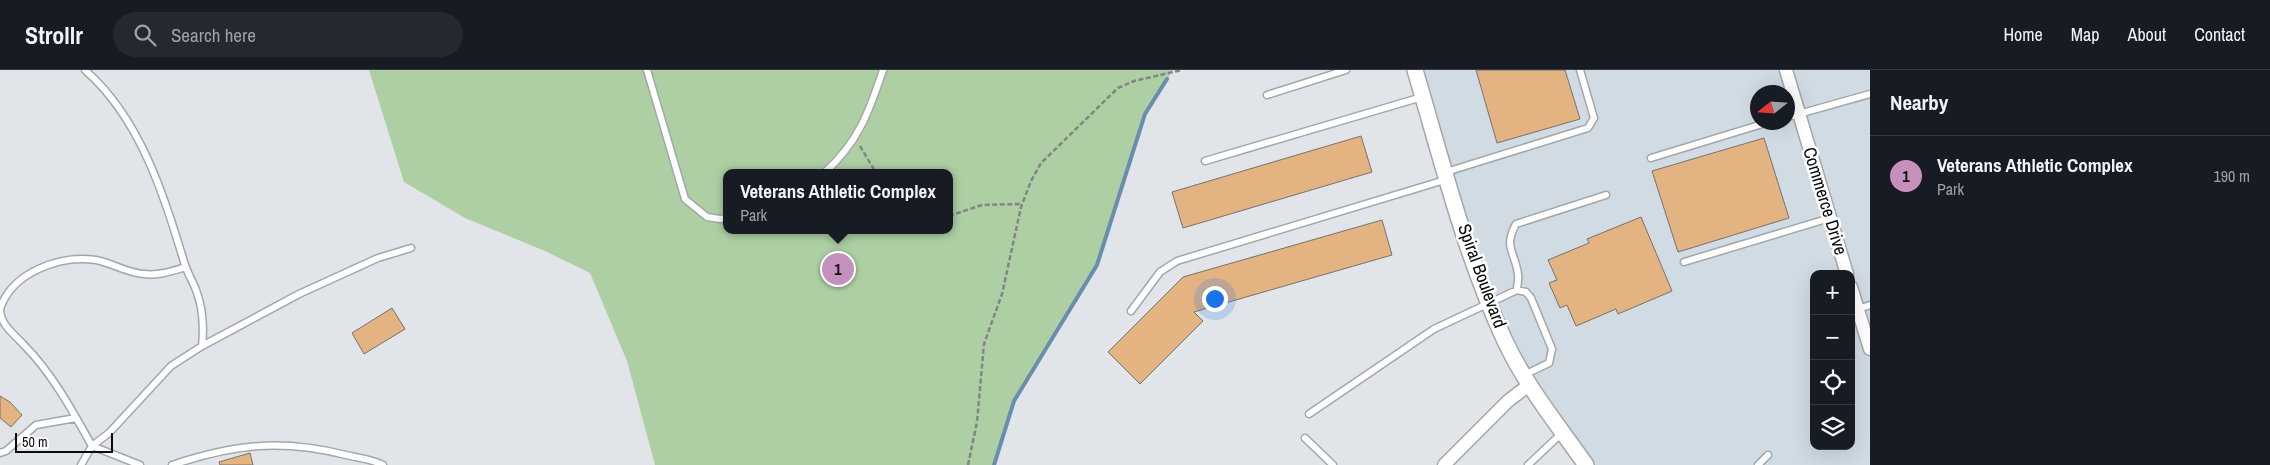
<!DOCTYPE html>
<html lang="en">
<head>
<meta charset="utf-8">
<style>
	:root { --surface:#171b24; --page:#242831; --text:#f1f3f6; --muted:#9ea1a6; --line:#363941; --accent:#c590bc }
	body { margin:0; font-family:"Archivo Narrow",sans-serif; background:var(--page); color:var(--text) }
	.controls { position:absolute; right:15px; bottom:15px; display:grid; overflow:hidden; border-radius:10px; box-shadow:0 5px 20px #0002 }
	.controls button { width:45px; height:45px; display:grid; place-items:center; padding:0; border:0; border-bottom:1px solid var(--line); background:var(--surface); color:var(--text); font:25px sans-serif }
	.compass { position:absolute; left:1750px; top:15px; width:45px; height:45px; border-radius:50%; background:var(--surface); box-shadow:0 5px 20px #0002; rotate:253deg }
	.scale { position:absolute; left:15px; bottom:12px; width:98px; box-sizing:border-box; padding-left:5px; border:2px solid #0a0b0c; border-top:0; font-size:14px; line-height:18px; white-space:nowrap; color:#0a0b0c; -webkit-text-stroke:4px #fff; paint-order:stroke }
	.you { position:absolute; left:1214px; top:228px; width:18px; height:18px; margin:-12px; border:4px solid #fff; border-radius:50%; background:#1a73e8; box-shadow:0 0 0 8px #1a73e833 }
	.badge { display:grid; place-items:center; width:32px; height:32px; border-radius:50%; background:var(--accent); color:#111; font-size:16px; font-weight:700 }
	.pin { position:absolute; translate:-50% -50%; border:2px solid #fff; box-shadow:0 1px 5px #0006 }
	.popup { position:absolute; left:723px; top:99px; width:230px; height:65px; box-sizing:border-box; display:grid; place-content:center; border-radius:10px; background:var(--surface); filter:drop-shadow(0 1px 4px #0005); font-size:16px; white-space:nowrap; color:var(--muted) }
	.popup b { font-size:19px; color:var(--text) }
	.popup::after { content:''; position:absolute; left:50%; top:100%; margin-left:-10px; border:10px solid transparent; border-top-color:var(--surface) }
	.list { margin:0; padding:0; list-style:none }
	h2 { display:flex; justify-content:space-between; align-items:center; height:65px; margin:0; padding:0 20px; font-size:21px }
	h2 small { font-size:16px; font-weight:400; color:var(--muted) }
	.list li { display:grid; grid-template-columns:32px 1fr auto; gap:15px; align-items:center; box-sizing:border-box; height:80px; padding:0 20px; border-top:1px solid var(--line) }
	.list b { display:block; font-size:19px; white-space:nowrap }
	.list p { margin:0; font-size:16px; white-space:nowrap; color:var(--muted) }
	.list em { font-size:16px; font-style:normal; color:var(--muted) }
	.icon { flex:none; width:28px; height:28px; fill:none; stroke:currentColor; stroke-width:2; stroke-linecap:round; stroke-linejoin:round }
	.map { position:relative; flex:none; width:1870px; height:395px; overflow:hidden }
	header { display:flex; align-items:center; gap:30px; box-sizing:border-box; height:70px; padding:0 25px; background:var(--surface); border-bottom:1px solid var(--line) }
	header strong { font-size:24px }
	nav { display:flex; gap:28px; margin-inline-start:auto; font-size:18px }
	.search { width:350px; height:45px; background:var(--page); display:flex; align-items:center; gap:12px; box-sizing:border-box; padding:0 18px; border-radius:28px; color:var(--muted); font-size:19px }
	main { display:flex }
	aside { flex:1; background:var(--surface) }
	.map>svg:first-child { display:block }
	.built { fill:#d0dbe3; fill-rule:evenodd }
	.green { fill:#aecfa4; fill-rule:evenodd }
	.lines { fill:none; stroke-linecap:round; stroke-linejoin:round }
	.stream { stroke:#688dae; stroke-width:4 }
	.building { fill:#e4b382; stroke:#75726e }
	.service-casing { stroke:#a3a7aa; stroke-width:9 }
	.minor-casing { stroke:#a3a7aa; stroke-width:15 }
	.tertiary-casing { stroke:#a3a7aa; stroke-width:18 }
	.path { stroke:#828487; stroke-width:2.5; stroke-dasharray:5 2.5; stroke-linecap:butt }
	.service { stroke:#fff; stroke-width:6 }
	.minor { stroke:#fff; stroke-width:12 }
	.tertiary { stroke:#fff; stroke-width:15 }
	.labels { text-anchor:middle; stroke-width:5; stroke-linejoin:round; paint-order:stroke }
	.street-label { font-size:18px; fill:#0a0b0c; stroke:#fff }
</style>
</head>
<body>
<header>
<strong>Strollr</strong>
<div class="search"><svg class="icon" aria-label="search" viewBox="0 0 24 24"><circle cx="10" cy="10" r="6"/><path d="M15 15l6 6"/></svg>Search here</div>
<nav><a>Home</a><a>Map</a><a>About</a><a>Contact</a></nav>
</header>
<main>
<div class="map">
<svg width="1870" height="395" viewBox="0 0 1870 395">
	<rect width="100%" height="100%" fill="#e1e5e9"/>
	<path class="built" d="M1415 0H1870V395H1586L1505 271ZM1758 22H1788V52H1758ZM1814 204H1851V376H1814Z"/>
	<path class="green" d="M369 0H1173L1145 44 1097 195 1014 331 994 395H655L627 291 590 203 545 181 465 148 404 112ZM727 103H949V160H727Z"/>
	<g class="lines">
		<path class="stream" d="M994 395 1014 331 1097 195 1145 44 1167 9"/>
	</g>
	<path class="building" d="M1476 0H1565L1580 49 1497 73Z
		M1361 66 1372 102 1183 158 1172 122Z
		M1764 68 1789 148 1678 182 1652 101Z
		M1641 147 1672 221 1618 244 1616 239 1576 256 1567 235 1560 238 1549 213 1557 210 1548 190 1589 173 1587 169Z
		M1382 150 1392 185 1194 242 1203 251 1140 314 1108 282 1183 207Z
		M392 238 405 259 364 284 352 263Z
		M0 326 10 332 22 345 11 357 0 348Z
		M250 383 253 395H220L219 392Z"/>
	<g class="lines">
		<g class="service-casing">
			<path id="service" d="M85 0C141 49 164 126 185 195 188 204 193 212 196 220 203 238 204 257 202 276
				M647 0 685 129 707 147 720 149 727 148
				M1267 25 1346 0
				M1788 47 1870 24
				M1651 88 1769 52
				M1205 91 1422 27
				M1446 102 1588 58 1594 48 1580 0
				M824 103C858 73 869 42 883 0
				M1684 192 1830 148
				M1517 220C1517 215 1519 209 1518 204 1515 182 1503 177 1516 154L1606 125
				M0 239C12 202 60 185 96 190 112 193 127 203 144 204 158 206 172 201 186 197
				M1858 239 1870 235
				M0 240C1 255 13 263 23 274 52 303 72 340 92 376L81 395
				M1131 241 1160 202 1177 191 1448 109
				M1309 344 1434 259 1517 220 1526 222 1531 228 1552 279 1549 293 1524 305
				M1305 368 1333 395
				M92 376 109 363 171 296 202 276 299 224 378 188 411 178
				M92 376 140 395
				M0 383 6 381 36 355 76 348
				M172 395C235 374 281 369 346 385 358 388 372 389 383 395
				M1528 395 1562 363
				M1758 395 1768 385"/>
		</g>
		<g class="minor-casing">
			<path id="minor" d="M1786 0 1847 204
				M1851 217 1870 279
				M1444 395 1508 331 1529 315"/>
		</g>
		<g class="tertiary-casing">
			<path id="tertiary" d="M1415 0C1442 91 1465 185 1505 271 1526 316 1558 355 1586 395"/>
		</g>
		<path class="path" d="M860 76 876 103
			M949 146 982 135 1022 134
			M968 395 977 352 984 274 1002 224 1021 137 1031 111 1041 93 1118 18 1134 11 1182 0"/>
		<use href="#service" class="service"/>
		<use href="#minor" class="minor"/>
		<use href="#tertiary" class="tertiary"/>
	</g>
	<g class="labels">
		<g class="street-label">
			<text transform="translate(1825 131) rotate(73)" y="6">Commerce Drive</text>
			<text transform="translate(1482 206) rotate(70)" y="6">Spiral Boulevard</text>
		</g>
	</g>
</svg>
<div class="controls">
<button>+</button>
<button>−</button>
<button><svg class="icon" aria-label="locate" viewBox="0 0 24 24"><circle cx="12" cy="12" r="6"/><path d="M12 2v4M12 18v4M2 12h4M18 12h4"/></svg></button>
<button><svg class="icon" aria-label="layers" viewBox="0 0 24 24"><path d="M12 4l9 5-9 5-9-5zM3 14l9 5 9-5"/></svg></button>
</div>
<svg class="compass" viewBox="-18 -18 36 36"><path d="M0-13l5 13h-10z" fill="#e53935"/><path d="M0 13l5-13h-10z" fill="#9ea1a6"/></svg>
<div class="scale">50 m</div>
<div class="you"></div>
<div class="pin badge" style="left:838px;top:199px">1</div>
<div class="popup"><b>Veterans Athletic Complex</b>Park</div>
</div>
<aside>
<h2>Nearby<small></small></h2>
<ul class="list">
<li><span class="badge">1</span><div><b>Veterans Athletic Complex</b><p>Park</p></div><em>190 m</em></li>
</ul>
</aside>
</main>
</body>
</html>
